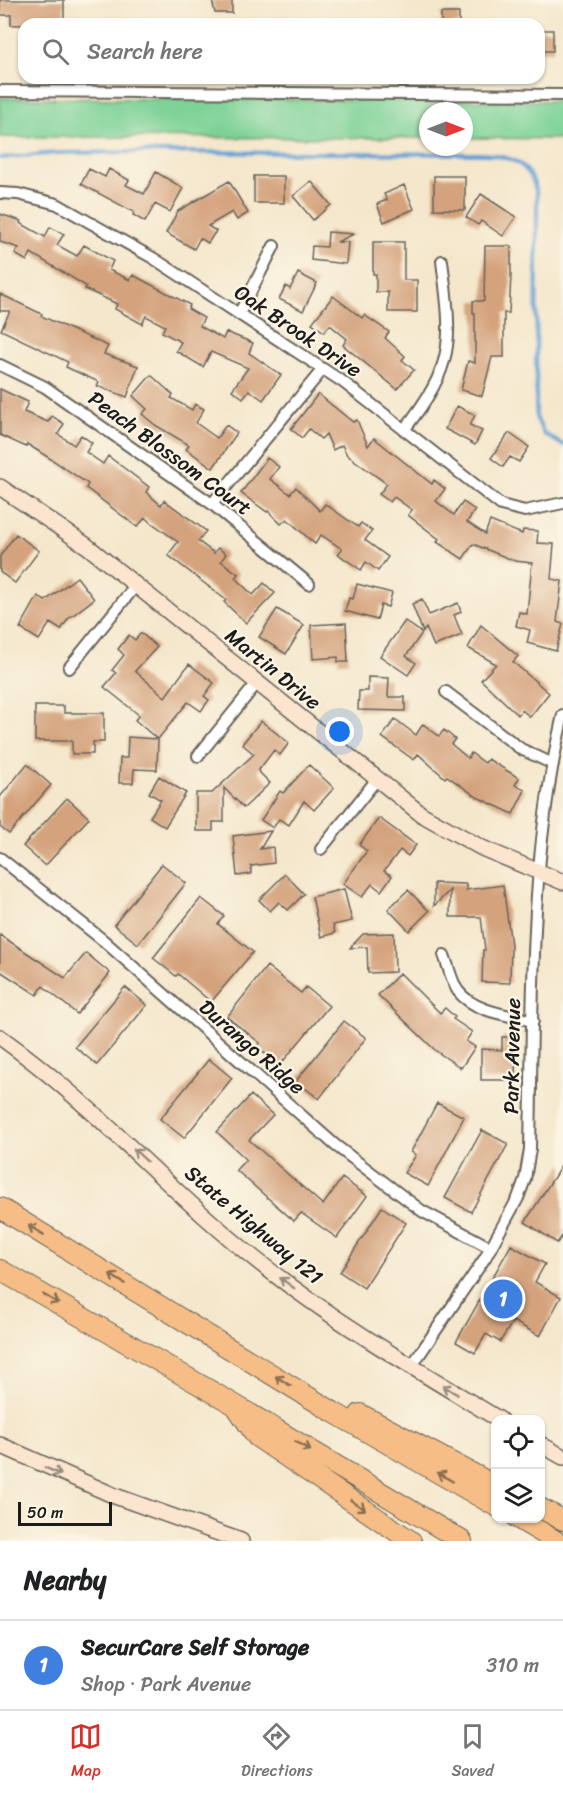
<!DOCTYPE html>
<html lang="en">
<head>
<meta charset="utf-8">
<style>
	:root { --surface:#fff; --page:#f2f2f2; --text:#202124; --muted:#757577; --line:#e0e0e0; --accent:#d93025 }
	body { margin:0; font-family:Sriracha,sans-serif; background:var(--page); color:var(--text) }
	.controls { position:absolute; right:18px; bottom:18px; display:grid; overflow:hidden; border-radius:12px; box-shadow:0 2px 4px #0004 }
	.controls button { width:54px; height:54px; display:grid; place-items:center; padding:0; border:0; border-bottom:2px solid var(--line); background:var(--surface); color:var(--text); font:30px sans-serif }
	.compass { position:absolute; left:419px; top:102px; width:54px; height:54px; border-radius:50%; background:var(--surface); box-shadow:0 2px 4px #0004; rotate:90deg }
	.scale { position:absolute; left:18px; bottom:15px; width:94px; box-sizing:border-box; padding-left:6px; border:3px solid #1c1c1c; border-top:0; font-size:16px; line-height:21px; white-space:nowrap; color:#1c1c1c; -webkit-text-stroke:4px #fcf5e5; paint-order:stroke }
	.you { position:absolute; left:340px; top:732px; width:21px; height:21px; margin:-15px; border:4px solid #fff; border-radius:50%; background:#1a73e8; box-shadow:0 0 0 9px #1a73e833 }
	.badge { display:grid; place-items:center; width:39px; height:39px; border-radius:50%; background:var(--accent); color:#fff; font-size:20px; font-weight:700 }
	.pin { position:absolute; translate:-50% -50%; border:3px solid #fff; box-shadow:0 2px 6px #0006 }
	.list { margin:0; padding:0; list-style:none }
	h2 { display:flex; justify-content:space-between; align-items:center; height:78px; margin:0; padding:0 24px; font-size:26px }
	h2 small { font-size:20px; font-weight:400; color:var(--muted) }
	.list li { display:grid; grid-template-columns:39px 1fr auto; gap:18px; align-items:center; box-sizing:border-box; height:90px; padding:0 24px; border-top:2px solid var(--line) }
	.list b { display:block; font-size:22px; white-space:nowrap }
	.list p { margin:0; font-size:20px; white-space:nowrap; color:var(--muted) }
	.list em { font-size:20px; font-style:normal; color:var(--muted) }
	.icon { flex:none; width:33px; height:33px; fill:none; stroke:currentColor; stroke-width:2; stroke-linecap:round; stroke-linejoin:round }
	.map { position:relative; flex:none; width:563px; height:1541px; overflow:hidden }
	.search { position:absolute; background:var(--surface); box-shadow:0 2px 4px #0004; left:18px; right:18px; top:18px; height:66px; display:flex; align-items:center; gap:15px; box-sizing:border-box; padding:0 21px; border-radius:18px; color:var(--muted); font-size:22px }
	.sheet { height:168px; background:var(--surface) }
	nav { display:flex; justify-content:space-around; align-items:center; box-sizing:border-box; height:84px; border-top:2px solid var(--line); background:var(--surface); font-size:16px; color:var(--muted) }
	nav a { display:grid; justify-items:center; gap:3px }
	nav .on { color:var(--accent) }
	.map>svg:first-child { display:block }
	.green { fill:#7bd297; stroke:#4c775a; stroke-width:1.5 }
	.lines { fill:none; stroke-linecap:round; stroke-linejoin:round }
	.stream { stroke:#639fd4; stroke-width:4 }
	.building { fill:#d4a37d }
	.street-casing { stroke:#68635a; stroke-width:14 }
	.secondary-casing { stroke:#68635a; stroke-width:18 }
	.highway-casing { stroke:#68635a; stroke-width:22 }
	.street { stroke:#fff; stroke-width:10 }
	.secondary { stroke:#fbe5cf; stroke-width:15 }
	.highway { stroke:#f6be86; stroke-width:20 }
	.oneway { stroke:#978b7e }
	.oneway2 { stroke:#896d51 }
	.labels { text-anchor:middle; stroke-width:4.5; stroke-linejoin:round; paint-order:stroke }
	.street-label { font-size:21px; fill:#1c1c1c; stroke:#fcf5e5 }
</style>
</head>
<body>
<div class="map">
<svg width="563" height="1541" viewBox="0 0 563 1541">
	<rect width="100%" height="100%" fill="#fcf5e5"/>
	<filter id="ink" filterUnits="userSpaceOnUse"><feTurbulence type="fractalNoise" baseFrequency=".0167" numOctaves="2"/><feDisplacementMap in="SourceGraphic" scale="12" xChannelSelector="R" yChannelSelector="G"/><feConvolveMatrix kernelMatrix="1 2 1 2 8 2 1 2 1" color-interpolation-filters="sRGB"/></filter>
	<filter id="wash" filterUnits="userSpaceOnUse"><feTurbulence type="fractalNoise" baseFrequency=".008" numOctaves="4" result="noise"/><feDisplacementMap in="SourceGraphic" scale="24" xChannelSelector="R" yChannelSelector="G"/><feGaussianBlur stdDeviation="1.35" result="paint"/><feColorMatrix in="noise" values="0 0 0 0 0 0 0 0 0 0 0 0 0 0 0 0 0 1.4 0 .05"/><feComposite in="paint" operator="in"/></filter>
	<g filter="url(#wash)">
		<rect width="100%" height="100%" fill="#f4e7cc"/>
		<path class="green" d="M0 98 563 101V139L464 138V111H428V138L0 137Z"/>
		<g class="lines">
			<path class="stream" d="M0 158 57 153 141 152 485 154C515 157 534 166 537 198L536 417 544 434 563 445"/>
		</g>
		<g id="blocks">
			<path class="building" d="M0 0H64V24L11 25V15H0Z
				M212 0H232V13H215Z
				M441 13H459V24H441Z
				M539 30H553V51H539Z
				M89 169 105 177 109 169 129 180 126 185 144 194 156 172 183 188 170 212 155 204 145 222 133 215 134 212 81 184Z
				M254 176H284V203H254Z
				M434 176H465V210L434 209Z
				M229 181 248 213 237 220 232 212 208 226 216 231 208 243 200 238 194 249 166 233 178 211Z
				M311 181 331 205 313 220 293 196Z
				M404 185 414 209 384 222 377 204 387 200 384 194Z
				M481 194 516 217 503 236 481 221 478 225 466 217Z
				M0 214 21 221 20 223 45 237 50 227 64 234 57 245 77 256 84 245 113 261 109 270 130 280 133 275 190 305 188 309 204 318 200 326 223 339 226 332 253 343 249 353 281 375 263 400 249 390 243 398 232 390 248 368 211 352 203 367 176 351 181 342 162 332 165 326 146 316 142 324 115 309 117 304 85 289 86 286 31 253 27 261 15 254 19 248 0 242Z
				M328 232 354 234 337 242H348L346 264 311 260 312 246 327 247Z
				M373 242H404V280H417V312H388V292H376V274H373Z
				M485 246H511V276L509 313H504V357H492L482 396 461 390 468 361 475 363V313H473V301H484Z
				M298 273 317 283 303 311 279 299 286 286 290 289Z
				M0 294 42 314 41 316 108 346 104 354 138 366 127 397 97 386 99 382 66 367 68 362 1 330 10 311H0Z
				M333 296 362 318 364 315 389 332 385 338 405 356 402 360 414 370 397 389 343 345 347 339 330 325 324 332 312 323Z
				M151 375 173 395 171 398 192 410 195 404 204 409 196 423 217 438 226 425 237 433 213 468 186 449 189 445 155 425 142 414 147 409 133 396Z
				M0 389 28 402 24 412 48 422 52 416 64 424 58 434 74 445 81 435 92 443 86 452 103 464 108 456 149 487 146 492 161 505 164 500 206 531 198 541 214 553 218 548 226 554 221 561 238 574 235 578 253 595 264 583 275 593 246 623 224 602 226 600 168 555 178 542 145 518 137 527 86 488 88 484 54 461 27 444 26 447 0 435Z
				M318 394 353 422 357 420 368 446 374 438 432 484 434 480 445 489 436 501 454 515 463 502 475 510 467 522 485 534 490 521 522 534 523 530 538 531 537 543 554 544 551 579 562 581 557 622 563 624 556 651 527 643 530 630 516 626 519 612 527 614 532 563 515 561 473 544 463 559 437 542 439 539 408 515 412 510 394 497 390 502 379 494 387 484 347 455 342 445 333 450 326 434 321 439 309 429 302 438 291 429Z
				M457 406 475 415 470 425 482 431 475 445 445 429Z
				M509 433 529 447 519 462 510 457 503 467 491 458Z
				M267 458 279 467 270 479 290 494 296 487 320 511 325 504 358 527 361 523 372 531 365 540 388 557 378 571 366 562 361 570 338 554 342 549 321 535 315 544 287 519 281 524 268 511 267 512 241 493Z
				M16 534 39 551 15 583 0 572V556Z
				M77 577 94 599 68 619 61 630 50 623 39 640 20 628 38 596 45 601Z
				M357 584 392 593 388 607 381 605 377 620 345 611 349 598 353 599Z
				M422 599 429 615 458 603 461 612 454 615 462 635 434 646 426 628 423 632 412 604Z
				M277 609 304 625 286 654 259 637Z
				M405 621 422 633 406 656 416 663 408 675 380 656Z
				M346 623 348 662H338V657L313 659 311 625Z
				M481 625 518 656 513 662 549 693 530 717 522 710 518 715 481 680 496 664 468 648Z
				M141 633 157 647 135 671 165 697 189 664 214 683 204 696 209 700 201 711 188 702 158 739 157 770 134 769 133 783H119L120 758H127L128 737 157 739 135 720 139 715 104 687 116 673 112 670 124 655 118 649 129 635 135 640Z
				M368 677 389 678 388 697H405V711L358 710 359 691H368Z
				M35 706H64V713H104V742H93V754H72V741H35Z
				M395 719 416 735 423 724 439 736 444 730 455 739 451 744 468 758 471 753 485 763 488 759 519 778 515 785 525 790 513 814 477 797 447 776 445 778 418 754 414 760 382 737Z
				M261 721 289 743 280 755 274 750 258 771 270 783 244 808 224 788V822H213V831H196V793H212L254 754 242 744Z
				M27 764 51 785 9 834 0 827V797Z
				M309 765 334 788 314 810 304 801 289 825 279 819 273 828 261 820 280 791 283 793Z
				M159 776 186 793 165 827 150 817 161 800 149 793Z
				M67 798 89 818 45 866 23 846Z
				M379 818 416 845 408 856 400 850 384 871 392 876 381 891 372 884 362 897 343 884 367 851 359 845Z
				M271 831 260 849 273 847 274 863 251 866V874L237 876 233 836Z
				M162 864 186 883 138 944 114 925Z
				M285 874 304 894 288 910 279 902 270 911 259 900Z
				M434 883 466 884V890L503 885 511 945 510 983 482 982 483 950H485L481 917H450V890L434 906Z
				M344 889 352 921 333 925 335 933 321 937 312 897Z
				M408 890 429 911 409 931 388 909Z
				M201 898 224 916 218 924 253 952 211 1002 178 974 176 976 153 958Z
				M394 933 395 972 368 973 367 947 350 948 363 934Z
				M0 935 65 978 86 953 110 973 77 1014 43 986 37 995 0 971Z
				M267 966 301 993 306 987 329 1006 280 1065 257 1047 260 1043 227 1017Z
				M400 973 440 1013 445 1008 455 1017 453 1019 472 1032 466 1041 475 1047 461 1068 436 1051 378 995Z
				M125 987 147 1005 97 1065 75 1047Z
				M344 1021 366 1038 319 1099 296 1081Z
				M502 1037H516L515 1080H481V1049L502 1050Z
				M209 1059 232 1078 184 1138 160 1119Z
				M251 1095 273 1115 249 1140 323 1205 342 1178 367 1196 337 1238 301 1213 294 1221 236 1170 246 1159 217 1132Z
				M437 1103 464 1117 428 1186 404 1173 416 1155 411 1152Z
				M482 1130 508 1144 471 1212 445 1198Z
				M563 1163V1235L557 1243 525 1222Z
				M382 1207 406 1223 364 1288 340 1272Z
				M511 1245 545 1264 535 1282 561 1297 540 1336 513 1321 500 1342 486 1334 475 1353 456 1342Z"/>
		</g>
	</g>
	<g filter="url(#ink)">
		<use href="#blocks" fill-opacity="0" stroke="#68635a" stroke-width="1.5"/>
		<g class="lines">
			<g class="street-casing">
				<path id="street" d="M0 91 563 95
					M0 193 18 194 57 204 153 258 343 382 501 505 525 511 563 503
					M239 314 274 246
					M0 365 45 387 212 504 309 584
					M404 430C456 364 452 341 442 261
					M212 504 323 369
					M69 668 136 585
					M446 692 521 749 553 764
					M198 756 257 683
					M321 849 377 779
					M0 858 104 941 335 1145 422 1211 491 1248
					M444 955C448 965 452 983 458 991 474 1012 508 1015 533 1021
					M411 1367 485 1258 518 1198 525 1179 530 1149C533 1003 529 857 563 715"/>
			</g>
			<g class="secondary-casing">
				<path id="secondary" d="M0 487 87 546 421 814 482 848 563 882
					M0 1037C96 1105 172 1195 264 1266 338 1324 419 1371 500 1420
					M540 1444 563 1457
					M0 1445 115 1496 241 1541"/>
			</g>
			<g class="highway-casing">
				<path id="highway" d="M0 1208 333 1412 496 1506
					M0 1270 235 1405 462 1541
					M238 1409 257 1437 411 1541
					M360 1414 496 1486
					M540 1508 563 1520
					M517 1518 556 1541"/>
			</g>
			<use href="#street" class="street"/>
			<use href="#secondary" class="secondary"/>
			<use href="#highway" class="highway"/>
		</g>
		<defs><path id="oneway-shaft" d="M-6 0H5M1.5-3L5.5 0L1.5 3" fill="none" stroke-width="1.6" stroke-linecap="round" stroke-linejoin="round" transform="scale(1.5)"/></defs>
		<g class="oneway">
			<use href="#oneway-shaft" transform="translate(140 1155) rotate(-137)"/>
			<use href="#oneway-shaft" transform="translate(287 1283) rotate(-144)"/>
			<use href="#oneway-shaft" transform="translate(450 1390) rotate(-149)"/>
			<use href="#oneway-shaft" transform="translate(53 1471) rotate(24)"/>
		</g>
		<g class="oneway2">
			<use href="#oneway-shaft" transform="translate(36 1230) rotate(-149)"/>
			<use href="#oneway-shaft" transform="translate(117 1279) rotate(-148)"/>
			<use href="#oneway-shaft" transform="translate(51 1299) rotate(30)"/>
			<use href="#oneway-shaft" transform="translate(283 1381) rotate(-148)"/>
			<use href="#oneway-shaft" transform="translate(303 1446) rotate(31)"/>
			<use href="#oneway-shaft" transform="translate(445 1477) rotate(-150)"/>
			<use href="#oneway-shaft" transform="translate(358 1505) rotate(34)"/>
		</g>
	</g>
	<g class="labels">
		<g class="street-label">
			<text transform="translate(298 331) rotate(34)" y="7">Oak Brook Drive</text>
			<text transform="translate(170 453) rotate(36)" y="7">Peach Blossom Court</text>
			<text transform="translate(273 669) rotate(39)" y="7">Martin Drive</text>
			<text transform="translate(252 1047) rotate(41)" y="7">Durango Ridge</text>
			<text transform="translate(512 1056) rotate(-89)" y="7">Park Avenue</text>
			<text transform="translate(254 1225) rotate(40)" y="7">State Highway 121</text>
		</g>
	</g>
</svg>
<div class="controls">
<button><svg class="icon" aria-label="locate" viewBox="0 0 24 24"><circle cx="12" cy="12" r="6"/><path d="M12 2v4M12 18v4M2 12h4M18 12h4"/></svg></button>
<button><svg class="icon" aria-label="layers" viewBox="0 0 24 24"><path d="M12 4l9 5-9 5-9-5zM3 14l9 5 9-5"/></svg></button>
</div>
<svg class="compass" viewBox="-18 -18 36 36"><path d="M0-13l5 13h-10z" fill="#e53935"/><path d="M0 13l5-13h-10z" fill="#757577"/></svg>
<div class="scale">50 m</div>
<div class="you"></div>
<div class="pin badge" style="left:503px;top:1299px;background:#3f7fe0">1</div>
<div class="search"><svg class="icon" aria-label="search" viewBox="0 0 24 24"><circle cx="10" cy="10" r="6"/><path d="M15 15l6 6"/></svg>Search here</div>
</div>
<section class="sheet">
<h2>Nearby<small></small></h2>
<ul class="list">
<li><span class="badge" style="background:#3f7fe0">1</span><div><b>SecurCare Self Storage</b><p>Shop · Park Avenue</p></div><em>310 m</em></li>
</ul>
</section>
<nav>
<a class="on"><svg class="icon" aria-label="map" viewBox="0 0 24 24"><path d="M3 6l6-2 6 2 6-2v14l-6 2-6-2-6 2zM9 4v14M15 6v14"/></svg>Map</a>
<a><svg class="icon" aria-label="directions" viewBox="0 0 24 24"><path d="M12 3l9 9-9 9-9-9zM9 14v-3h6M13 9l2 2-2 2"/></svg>Directions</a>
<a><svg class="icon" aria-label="saved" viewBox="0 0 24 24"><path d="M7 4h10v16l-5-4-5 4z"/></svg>Saved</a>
</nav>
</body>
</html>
